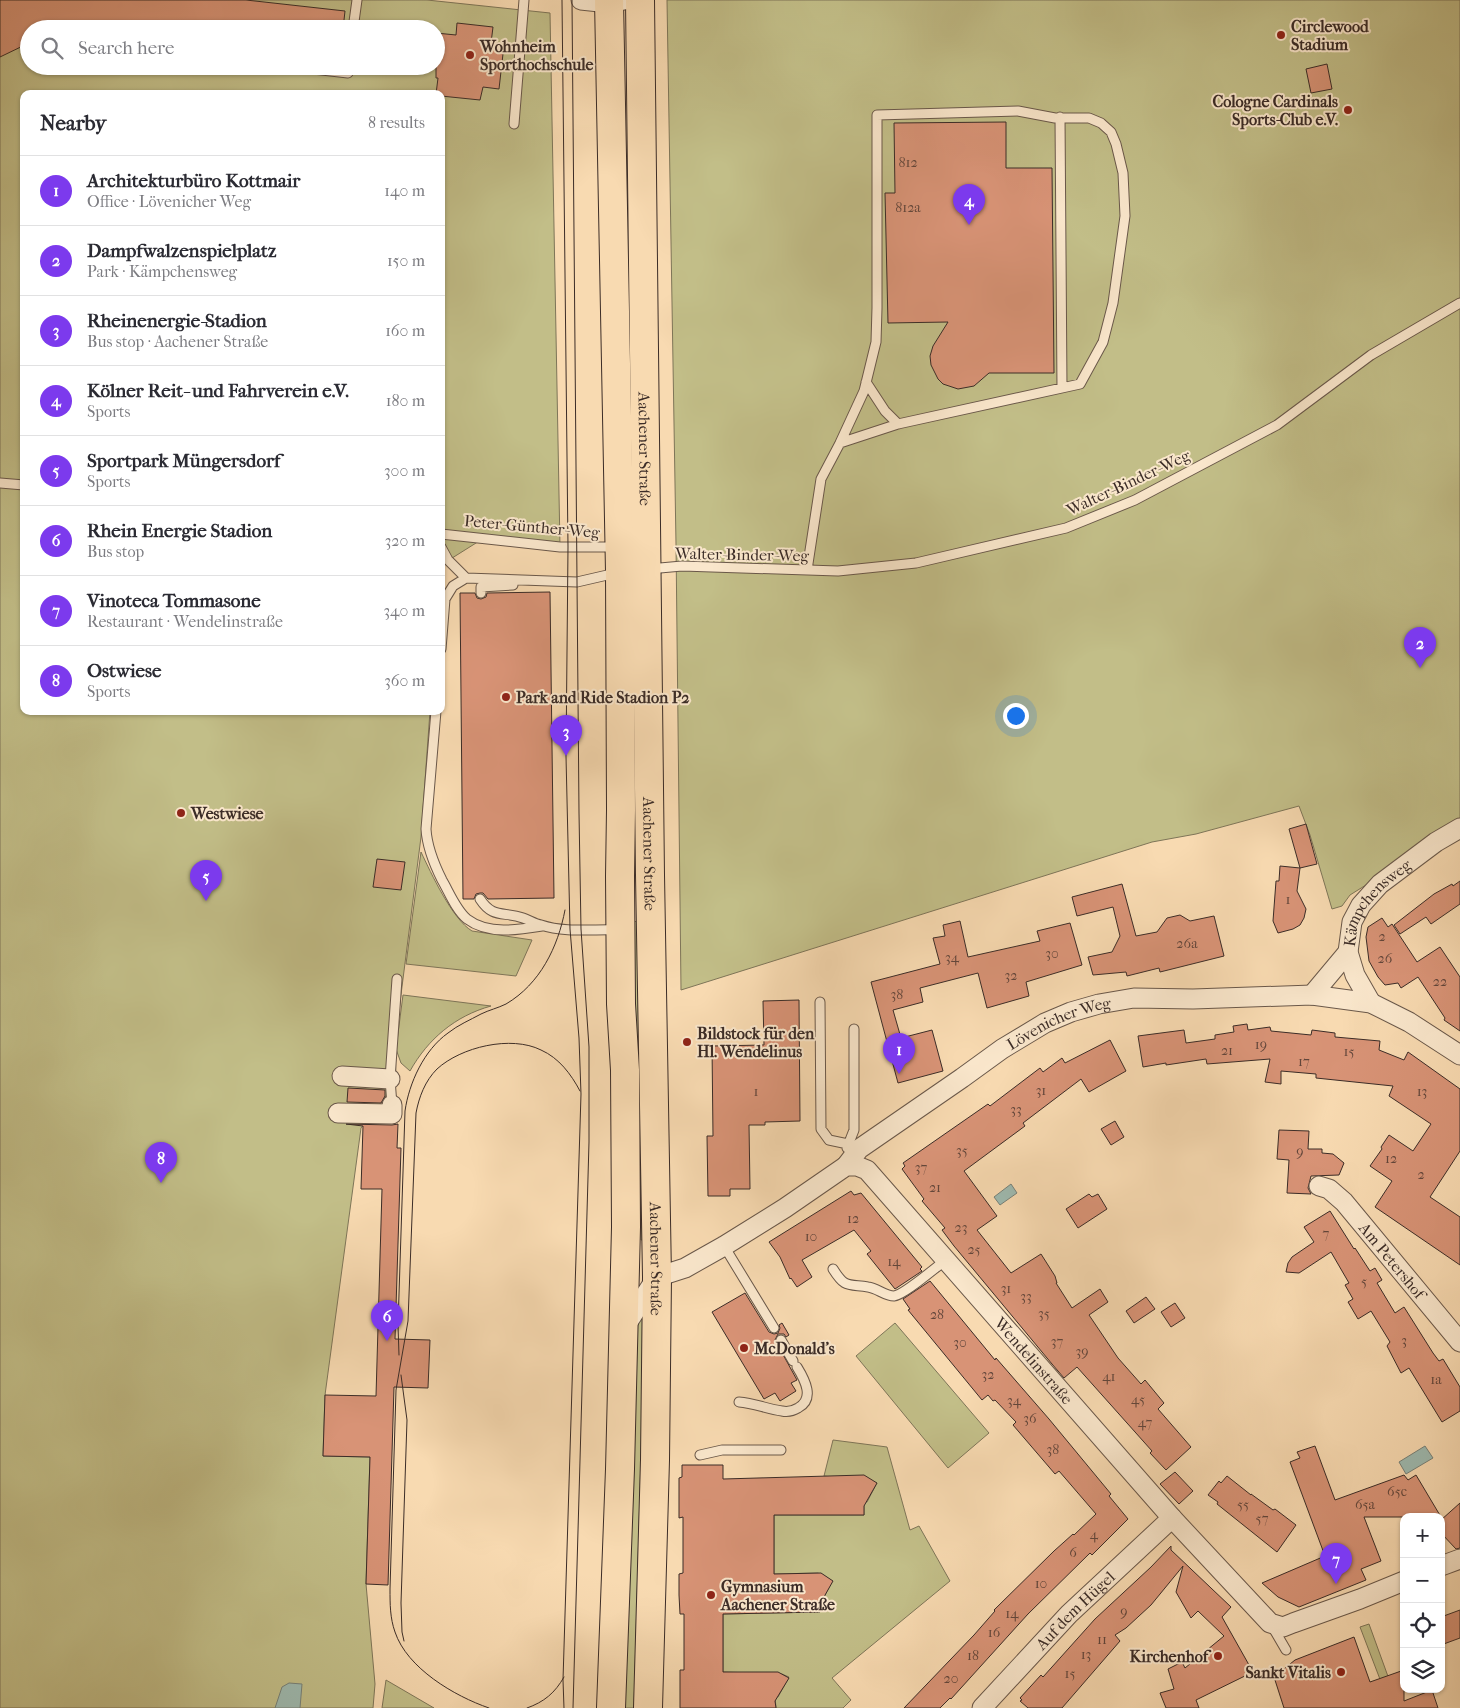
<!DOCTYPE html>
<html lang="en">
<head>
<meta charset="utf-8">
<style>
	:root { --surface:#fff; --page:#f7f7f7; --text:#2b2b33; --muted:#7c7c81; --line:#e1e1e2; --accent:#7c3aed }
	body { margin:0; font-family:"IM FELL French Canon",serif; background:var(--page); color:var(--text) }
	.controls { position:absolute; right:15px; bottom:15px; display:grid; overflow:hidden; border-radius:10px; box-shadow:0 1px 4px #0004 }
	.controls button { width:45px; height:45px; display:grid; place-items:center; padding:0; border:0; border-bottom:1px solid var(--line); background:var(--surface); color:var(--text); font:25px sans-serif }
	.you { position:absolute; left:1015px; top:715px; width:18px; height:18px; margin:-12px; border:4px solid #fff; border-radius:50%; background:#1a73e8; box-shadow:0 0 0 8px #1a73e833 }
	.badge { display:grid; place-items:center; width:32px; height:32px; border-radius:50%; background:var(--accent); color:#fff; font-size:16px; font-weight:700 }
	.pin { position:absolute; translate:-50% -41px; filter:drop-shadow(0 1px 2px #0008) }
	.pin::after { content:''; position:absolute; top:26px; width:18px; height:15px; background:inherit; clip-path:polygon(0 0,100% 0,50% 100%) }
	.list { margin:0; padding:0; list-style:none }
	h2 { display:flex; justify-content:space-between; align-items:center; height:65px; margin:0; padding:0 20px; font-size:21px }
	h2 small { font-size:16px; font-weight:400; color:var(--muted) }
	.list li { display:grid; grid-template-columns:32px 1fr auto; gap:15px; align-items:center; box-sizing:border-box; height:70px; padding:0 20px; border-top:1px solid var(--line) }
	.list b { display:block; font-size:19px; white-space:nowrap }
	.list p { margin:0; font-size:16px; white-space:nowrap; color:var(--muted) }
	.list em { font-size:16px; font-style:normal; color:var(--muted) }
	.icon { flex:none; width:28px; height:28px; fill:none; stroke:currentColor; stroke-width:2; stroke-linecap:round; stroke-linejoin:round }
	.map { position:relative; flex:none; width:1460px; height:1708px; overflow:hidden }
	.search { position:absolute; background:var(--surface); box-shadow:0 1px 4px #0004; left:20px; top:20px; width:425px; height:55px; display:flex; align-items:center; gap:12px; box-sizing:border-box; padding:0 18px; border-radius:28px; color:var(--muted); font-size:19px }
	.panel { position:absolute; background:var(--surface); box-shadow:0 1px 4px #0004; left:20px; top:90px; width:425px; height:625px; border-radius:10px }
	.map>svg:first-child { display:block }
	.green { fill:#c2be88; stroke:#7e7558; fill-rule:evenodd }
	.water { fill:#9ebab0; stroke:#768179 }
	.building { fill:#d89376; stroke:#3b2c27 }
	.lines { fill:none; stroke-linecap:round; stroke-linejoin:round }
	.lane-casing { stroke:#6a584a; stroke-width:11 }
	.street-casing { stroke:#6a584a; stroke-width:21 }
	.primary-casing { stroke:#3b2c27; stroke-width:30 }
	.lane { stroke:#fae7cc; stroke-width:9 }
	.street { stroke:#fae7cc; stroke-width:19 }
	.primary { stroke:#f8dab1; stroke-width:28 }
	.tram { stroke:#3b2c27; stroke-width:1 }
	.poi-dot { fill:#8f2418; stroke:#fae7cc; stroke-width:2 }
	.labels { text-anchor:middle; stroke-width:4; stroke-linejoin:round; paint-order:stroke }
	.number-label { font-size:14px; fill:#62463b }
	.poi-label { font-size:16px; font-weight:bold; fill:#3b2c27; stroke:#fae7cc; text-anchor:start }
	.street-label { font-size:16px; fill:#3b2c27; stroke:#fae7cc }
</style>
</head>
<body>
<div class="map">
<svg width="1460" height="1708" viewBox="0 0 1460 1708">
	<rect width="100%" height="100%" fill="#f8dab1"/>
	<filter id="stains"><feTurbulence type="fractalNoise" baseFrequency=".004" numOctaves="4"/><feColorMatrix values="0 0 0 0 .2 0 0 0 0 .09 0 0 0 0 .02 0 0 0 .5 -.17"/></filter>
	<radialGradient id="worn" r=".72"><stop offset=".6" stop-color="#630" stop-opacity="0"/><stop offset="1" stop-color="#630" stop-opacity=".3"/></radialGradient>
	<path class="green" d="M0 0H427L550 13 560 547 484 538 441 565V94H24V711H430L421 837 395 1042 396 1083 361 1128 325 1395 323 1456 370 1457 366 1584 375 1684 373 1708H0ZM29 29H436V66H29Z
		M667 0H1460V826L1350 895 1342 906 1332 909 1310 835 1299 806 1196 834 1152 842 681 990 676 544Z
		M421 852C431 873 452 919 472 931L532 940 516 976 406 964Z
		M639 918 646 1239 641 1240V1171L640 1118 636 1087 631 926Z
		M403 995 491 1006C455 1016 428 1039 410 1071L401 1063 396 1049Z
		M645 1312 634 1708H621L636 1323Z
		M895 1323 989 1433 948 1468 856 1356Z
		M833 1440 887 1447 910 1530 919 1526 950 1581 832 1678 851 1700 843 1708H776L775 1697H778L789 1677 782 1674 723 1672V1614L820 1612V1600L823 1599 832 1581 818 1573 774 1574V1515H864V1502H867L877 1483 824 1476Z
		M1369 1624 1398 1704 1391 1708 1360 1627Z
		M386 1680 434 1708H382Z"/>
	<path class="water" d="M1011 1184 1017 1193 1000 1205 994 1197Z
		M1425 1446 1433 1458 1406 1474 1399 1462Z
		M289 1683 302 1684 300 1708H275L282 1687Z"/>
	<path class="building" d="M0 0H246L345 11 343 29H29V43L0 57Z
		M457 23 493 27 491 43 504 45 499 89 483 87 480 100 441 96V94H436L438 78H436V33L456 35Z
		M1327 64 1332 89 1311 93 1306 69Z
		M1006 122V168H1052L1054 373H989L974 386 958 389 943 384 938 379 931 365 930 356 933 346 948 322 888 323 885 193H895L894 123Z
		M550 592 554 898 488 899 483 893H480L476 894 474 899H463L460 593H475L477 598 481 599 486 597 487 593Z
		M1306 824 1317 864 1300 868 1289 829Z
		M377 859 405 862 401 890 373 887Z
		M1280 866 1300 868 1297 891 1306 909 1304 918 1300 925 1293 929 1278 933 1273 921 1276 881H1279Z
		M1460 881V904L1431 924 1426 917 1400 934 1394 925 1434 894 1452 884 1453 886Z
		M1122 884 1136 936 1157 932 1167 918 1180 915 1190 921 1214 916 1224 956 1160 972 1159 968 1127 976 1126 972 1093 975 1088 957 1112 952 1120 936 1113 907 1077 916 1072 897Z
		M1382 918 1388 927 1392 924 1417 962 1440 947 1460 977V1031L1444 1020 1445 1018 1418 977 1401 988 1398 983 1385 985 1378 977 1369 961 1366 937 1368 927Z
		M960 921 968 957 1040 941 1037 931 1070 923 1082 965 1026 982 1029 996 987 1008 978 973 920 988 923 1002 893 1010 901 1038 932 1030 943 1071 898 1083 871 982 940 964 933 938 945 936 943 925Z
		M799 1000 800 1121 765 1122V1125H749L750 1189H730V1196H708L707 1136H713L712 1046 764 1045 763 1001Z
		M1247 1024 1248 1030 1270 1027 1271 1031 1311 1035 1312 1030 1335 1033V1037L1380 1041 1379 1050 1404 1060 1408 1052 1460 1089V1151L1430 1197 1460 1217V1265L1375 1207 1392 1181 1370 1166 1382 1149 1381 1147 1389 1135 1413 1151 1431 1124 1389 1096 1393 1086 1316 1078V1074L1281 1071V1084L1265 1082 1270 1059 1207 1064 1206 1059 1166 1065V1063L1143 1067 1138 1036 1184 1030 1186 1043 1215 1039V1035L1234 1032 1233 1026Z
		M1110 1040 1126 1071 1089 1092 1081 1079 1023 1123 1025 1126 964 1171 997 1216 977 1230 1011 1273 1041 1254 1055 1276 1057 1283H1056L1072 1308 1100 1289 1108 1302 1089 1315 1118 1358 1141 1384 1145 1380 1164 1403 1158 1409 1191 1447 1166 1470 1150 1453 1152 1451 1077 1367 1064 1378 1052 1364 954 1246 942 1230 945 1228 922 1201 924 1199 902 1169 905 1166 903 1163 988 1104 990 1106 1040 1068 1043 1072 1062 1058 1065 1063Z
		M348 1088 385 1090V1096L381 1103 347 1102Z
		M1115 1121 1124 1137 1111 1145 1101 1129Z
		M346 1124 392 1125 398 1124 397 1148H401L395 1339 430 1340 428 1388 394 1387 388 1585 366 1584 370 1457 323 1456 325 1395 376 1396 382 1189H361L363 1126Z
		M1279 1130 1309 1131 1308 1149H1322V1153L1333 1154 1344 1163 1339 1175 1311 1176 1308 1188 1311 1194 1287 1193 1289 1160 1277 1159Z
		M851 1191 854 1195 861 1193 922 1267 920 1269 922 1271 895 1289 867 1254 871 1251 854 1230 802 1260 812 1277 797 1287 791 1278 790 1279 780 1257 769 1242Z
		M1089 1194 1092 1197 1098 1194 1107 1209 1078 1228 1066 1209Z
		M1330 1211 1354 1249 1355 1248 1370 1271 1375 1268 1382 1280 1377 1283 1395 1313 1404 1307 1433 1353 1439 1361 1443 1359 1460 1387V1411L1442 1422 1409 1368 1401 1373 1387 1346 1390 1342 1371 1311 1358 1319 1348 1302 1353 1299 1345 1285 1349 1283 1331 1252 1299 1273 1286 1272 1288 1263 1292 1257 1314 1242 1304 1227Z
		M930 1281 995 1360 996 1358 1049 1419 1111 1494 1109 1496 1128 1519 1092 1555 1090 1553 1028 1614 951 1699 950 1698 940 1708H904L974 1635 995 1611 994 1610 1054 1551 1073 1534 1074 1535 1096 1514 1059 1471 1055 1474 1013 1425 1016 1422 995 1400 993 1401 988 1395 982 1400 908 1310 910 1309 903 1299Z
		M745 1293 769 1332 774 1334 778 1333 780 1328 779 1325 782 1323 789 1335 786 1337 784 1334H778L775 1340 797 1380 791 1383 796 1391 780 1401 775 1393 764 1399 712 1312Z
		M1146 1297 1155 1309 1134 1323 1126 1311Z
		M1175 1303 1185 1318 1171 1327 1161 1312Z
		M1315 1446 1335 1500 1404 1475 1408 1480 1416 1475 1441 1517H1364L1381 1561 1361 1569 1366 1580 1299 1607 1278 1597 1262 1583 1325 1556 1290 1462 1300 1458 1297 1452Z
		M682 1465H723V1479L864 1475 877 1483 864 1506V1515H774V1574L821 1573 833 1581 820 1604V1612L723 1614V1672H778L789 1678 775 1701 776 1708H680V1670H684V1614H680L679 1595V1574L683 1573V1517L679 1518V1478L682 1477Z
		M1175 1472 1193 1491 1179 1504 1160 1484Z
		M1227 1476 1251 1495V1494L1273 1510 1275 1509 1296 1525 1277 1552 1217 1504 1218 1502 1208 1495 1219 1481 1221 1483Z
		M1460 1503V1548L1456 1549 1441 1533V1520Z
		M1171 1546V1550L1231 1607 1222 1617 1253 1672 1196 1700 1199 1708H1166L1160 1693 1174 1689 1168 1669 1182 1662 1185 1668 1224 1636 1198 1611 1191 1618 1176 1592 1183 1566 1151 1605 1126 1628 1115 1635 1120 1641 1062 1708H1028L1020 1701 1022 1700 1020 1698 1041 1675 1043 1677 1095 1619 1151 1567Z
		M1460 1610V1638L1441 1645V1617Z
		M1354 1637 1370 1682 1404 1670V1701L1432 1690 1438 1708H1284L1274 1677 1295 1660Z"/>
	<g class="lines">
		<g class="lane-casing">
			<path id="lane" d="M353 29 357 0
				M287 66 348 73 349 66
				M1060 117 1062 388
				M514 124 524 0
				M866 382 885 411 898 424
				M0 483 24 485
				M441 534 560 547H617
				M441 547 448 560 466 578
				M649 569 682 566 838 571 916 563 1066 528 1135 500 1277 425 1371 355 1460 303
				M807 570 821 479 840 443 898 424 1080 384 1103 342 1113 303 1125 216 1123 173 1116 144 1111 132 1101 123 1089 118H1055L1018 111 877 115V308L876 342 864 391 840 443
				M481 593V587L513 585
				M441 649 445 599 453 586 466 578 577 582 616 573
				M436 711 426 829C427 847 434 864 442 880 449 892 456 910 467 919 488 935 518 930 542 926
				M480 899C493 919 503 911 523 918 529 920 535 924 541 925 565 933 594 929 618 930
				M820 1002 821 1129 829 1140 848 1144
				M392 1105 390 1079 397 979
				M847 1148 854 1130V1029
				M724 1246 774 1328
				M833 1269C845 1288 847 1284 868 1287 877 1288 885 1296 894 1296 904 1295 936 1267 946 1260
				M781 1340 793 1361
				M739 1402C754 1403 767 1409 782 1411 787 1412 793 1411 798 1408 815 1399 805 1380 797 1367
				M700 1455 722 1450H781
				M1272 1626 1286 1650"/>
		</g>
		<g class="street-casing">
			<g id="street">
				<path d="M581 0 609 3 624 0"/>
				<path d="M1312 995 1348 952"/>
				<path id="s1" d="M1371 1003 1355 975 1348 952 1352 922 1361 905 1380 884 1436 842 1460 828"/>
				<path d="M342 1076 390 1079"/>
				<path d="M338 1113 392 1114V1105"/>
				<path id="s2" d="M846 1166 859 1149 962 1078 1002 1049 1045 1023 1071 1012 1099 1004 1134 998 1193 999 1312 995 1371 1003 1409 1022 1460 1055"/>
				<path id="s3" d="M1319 1186 1329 1189 1344 1202 1460 1342"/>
				<path id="s4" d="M624 1328 657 1277 685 1268 724 1246 785 1208 846 1166H857L867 1170 1172 1518 1270 1623 1283 1627 1293 1623 1360 1599 1404 1581"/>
				<path d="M1441 1566 1460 1559"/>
				<path id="s5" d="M982 1708 1069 1614 1172 1518"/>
			</g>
		</g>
		<g class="primary-casing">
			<g id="primary">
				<path d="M609 0 620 572 621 810 620 876 621 1004 625 1070 626 1227 620 1469 611 1708"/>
				<path id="s6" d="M640 0 650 875 657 1277 655 1460 648 1708"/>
			</g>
		</g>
		<use href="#lane" class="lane"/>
		<use href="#street" class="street"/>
		<use href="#primary" class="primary"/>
		<path class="tram" d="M562 0 568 547 566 756 570 929 579 1038 581 1094 563 1680 564 1708
			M572 0 579 813 581 929 589 1047V1142L573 1708
			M399 1355 398 1325 405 1111C409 1083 424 1050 448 1033 458 1025 470 1020 481 1014 489 1010 498 1008 506 1004 540 984 558 947 565 910
			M401 1375 407 1420 401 1603 402 1632 404 1641
			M489 1708C454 1696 407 1668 395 1632 390 1618 390 1604 390 1589L396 1390 408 1321 416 1113C419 1097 425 1081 437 1069 461 1047 511 1035 541 1050 559 1058 571 1074 580 1091
			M527 1708C544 1702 555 1693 564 1677"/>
	</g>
	<g class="poi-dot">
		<circle cx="1281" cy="35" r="5"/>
		<circle cx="470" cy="55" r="5"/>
		<circle cx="1348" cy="110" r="5"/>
		<circle cx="506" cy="697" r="5"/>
		<circle cx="181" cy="813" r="5"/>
		<circle cx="687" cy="1042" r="5"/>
		<circle cx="744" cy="1348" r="5"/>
		<circle cx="711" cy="1595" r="5"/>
		<circle cx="1218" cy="1656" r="5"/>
		<circle cx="1341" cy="1672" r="5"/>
	</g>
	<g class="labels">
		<g class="number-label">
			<text x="908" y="167">812</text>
			<text x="908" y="212">812a</text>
			<text x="1288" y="904">1</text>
			<text x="1382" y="941">2</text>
			<text x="1187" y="948">26a</text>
			<text x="1052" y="958">30</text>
			<text x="952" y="962">34</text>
			<text x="1385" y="963">26</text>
			<text x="1011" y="980">32</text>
			<text x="1440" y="986">22</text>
			<text x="897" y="999">38</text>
			<text x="1261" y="1049">19</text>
			<text x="1227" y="1055">21</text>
			<text x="1349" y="1056">15</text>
			<text x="1304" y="1066">17</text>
			<text x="1041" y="1095">31</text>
			<text x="756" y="1096">1</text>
			<text x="1422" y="1096">13</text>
			<text x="1016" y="1114">33</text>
			<text x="962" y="1155">35</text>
			<text x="1300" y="1156">9</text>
			<text x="1391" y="1163">12</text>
			<text x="921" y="1172">37</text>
			<text x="1421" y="1179">2</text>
			<text x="935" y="1192">21</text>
			<text x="853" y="1223">12</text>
			<text x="961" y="1232">23</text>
			<text x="1326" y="1238">7</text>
			<text x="811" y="1241">10</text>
			<text x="974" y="1254">25</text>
			<text x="894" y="1266">14</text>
			<text x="1364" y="1286">5</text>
			<text x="1006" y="1293">31</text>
			<text x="1026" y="1301">33</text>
			<text x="1044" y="1318">35</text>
			<text x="937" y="1319">28</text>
			<text x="1404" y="1345">3</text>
			<text x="1057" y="1346">37</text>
			<text x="960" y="1347">30</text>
			<text x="1082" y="1356">39</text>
			<text x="988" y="1379">32</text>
			<text x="1109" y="1381">41</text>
			<text x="1436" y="1384">1a</text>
			<text x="1138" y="1404">45</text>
			<text x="1014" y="1405">34</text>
			<text x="1030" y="1423">36</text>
			<text x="1145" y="1427">47</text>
			<text x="1053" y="1454">38</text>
			<text x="1397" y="1496">65c</text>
			<text x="1243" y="1509">55</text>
			<text x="1365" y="1509">65a</text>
			<text x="1262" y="1523">57</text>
			<text x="1094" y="1539">4</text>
			<text x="1073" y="1557">6</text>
			<text x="1041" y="1588">10</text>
			<text x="1124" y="1616">9</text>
			<text x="1012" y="1618">14</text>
			<text x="994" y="1637">16</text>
			<text x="1102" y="1644">11</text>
			<text x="1086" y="1659">13</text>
			<text x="973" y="1660">18</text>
			<text x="1070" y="1678">15</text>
			<text x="951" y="1683">20</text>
		</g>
		<g class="poi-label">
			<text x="1291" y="32">Circlewood<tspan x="1291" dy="18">Stadium</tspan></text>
			<text x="480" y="52">Wohnheim<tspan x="480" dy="18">Sporthochschule</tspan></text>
			<text x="1338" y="107" text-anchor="end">Cologne Cardinals<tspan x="1338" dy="18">Sports-Club e.V.</tspan></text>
			<text x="516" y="703">Park and Ride Stadion P2</text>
			<text x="191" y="819">Westwiese</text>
			<text x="697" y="1039">Bildstock für den<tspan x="697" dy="18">Hl. Wendelinus</tspan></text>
			<text x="754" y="1354">McDonald's</text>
			<text x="721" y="1592">Gymnasium<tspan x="721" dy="18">Aachener Straße</tspan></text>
			<text x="1208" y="1662" text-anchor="end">Kirchenhof</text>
			<text x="1331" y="1678" text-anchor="end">Sankt Vitalis</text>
		</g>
		<g class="street-label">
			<text dy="6" stroke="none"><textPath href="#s6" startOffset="449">Aachener Straße</textPath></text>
			<text transform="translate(1128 482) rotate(-25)" y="6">Walter-Binder-Weg</text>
			<text transform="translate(532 526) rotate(5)" y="6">Peter-Günther-Weg</text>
			<text transform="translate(742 554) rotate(1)" y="6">Walter-Binder-Weg</text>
			<text dy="6" stroke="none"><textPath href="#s6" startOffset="854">Aachener Straße</textPath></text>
			<text dy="6" stroke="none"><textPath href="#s1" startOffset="116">Kämpchensweg</textPath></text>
			<text dy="6" stroke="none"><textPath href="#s2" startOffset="259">Lövenicher Weg</textPath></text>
			<text dy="6" stroke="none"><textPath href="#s6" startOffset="1259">Aachener Straße</textPath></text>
			<text dy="6" stroke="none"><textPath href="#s3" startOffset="106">Am Petershof</textPath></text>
			<text dy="6" stroke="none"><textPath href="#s4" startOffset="556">Wendelinstraße</textPath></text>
			<text dy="6" stroke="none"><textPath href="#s5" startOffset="135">Auf dem Hügel</textPath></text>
		</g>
	</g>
	<rect width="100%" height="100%" filter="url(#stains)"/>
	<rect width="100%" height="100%" fill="url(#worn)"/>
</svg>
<div class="controls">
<button>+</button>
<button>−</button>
<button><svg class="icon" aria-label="locate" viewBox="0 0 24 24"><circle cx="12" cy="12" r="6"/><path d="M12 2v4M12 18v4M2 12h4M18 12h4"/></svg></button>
<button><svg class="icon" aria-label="layers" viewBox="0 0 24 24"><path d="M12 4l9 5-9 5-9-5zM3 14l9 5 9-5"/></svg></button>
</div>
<div class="you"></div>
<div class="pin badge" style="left:899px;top:1074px">1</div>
<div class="pin badge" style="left:1420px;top:668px">2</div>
<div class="pin badge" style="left:566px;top:756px">3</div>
<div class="pin badge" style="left:969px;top:225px">4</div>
<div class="pin badge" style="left:206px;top:901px">5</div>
<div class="pin badge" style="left:387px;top:1341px">6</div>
<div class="pin badge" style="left:1336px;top:1584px">7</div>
<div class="pin badge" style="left:161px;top:1183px">8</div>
<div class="search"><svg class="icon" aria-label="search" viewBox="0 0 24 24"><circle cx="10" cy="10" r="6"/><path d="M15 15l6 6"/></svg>Search here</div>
<section class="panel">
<h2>Nearby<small>8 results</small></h2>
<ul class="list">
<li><span class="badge">1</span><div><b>Architekturbüro Kottmair</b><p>Office · Lövenicher Weg</p></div><em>140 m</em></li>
<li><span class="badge">2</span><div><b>Dampfwalzenspielplatz</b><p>Park · Kämpchensweg</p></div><em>150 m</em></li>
<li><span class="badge">3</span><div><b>Rheinenergie-Stadion</b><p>Bus stop · Aachener Straße</p></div><em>160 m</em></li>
<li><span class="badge">4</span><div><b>Kölner Reit- und Fahrverein e.V.</b><p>Sports</p></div><em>180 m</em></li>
<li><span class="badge">5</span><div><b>Sportpark Müngersdorf</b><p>Sports</p></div><em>300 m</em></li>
<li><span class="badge">6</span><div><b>Rhein Energie Stadion</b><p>Bus stop</p></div><em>320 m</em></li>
<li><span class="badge">7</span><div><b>Vinoteca Tommasone</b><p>Restaurant · Wendelinstraße</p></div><em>340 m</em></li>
<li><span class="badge">8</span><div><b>Ostwiese</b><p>Sports</p></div><em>360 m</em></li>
</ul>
</section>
</div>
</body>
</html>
